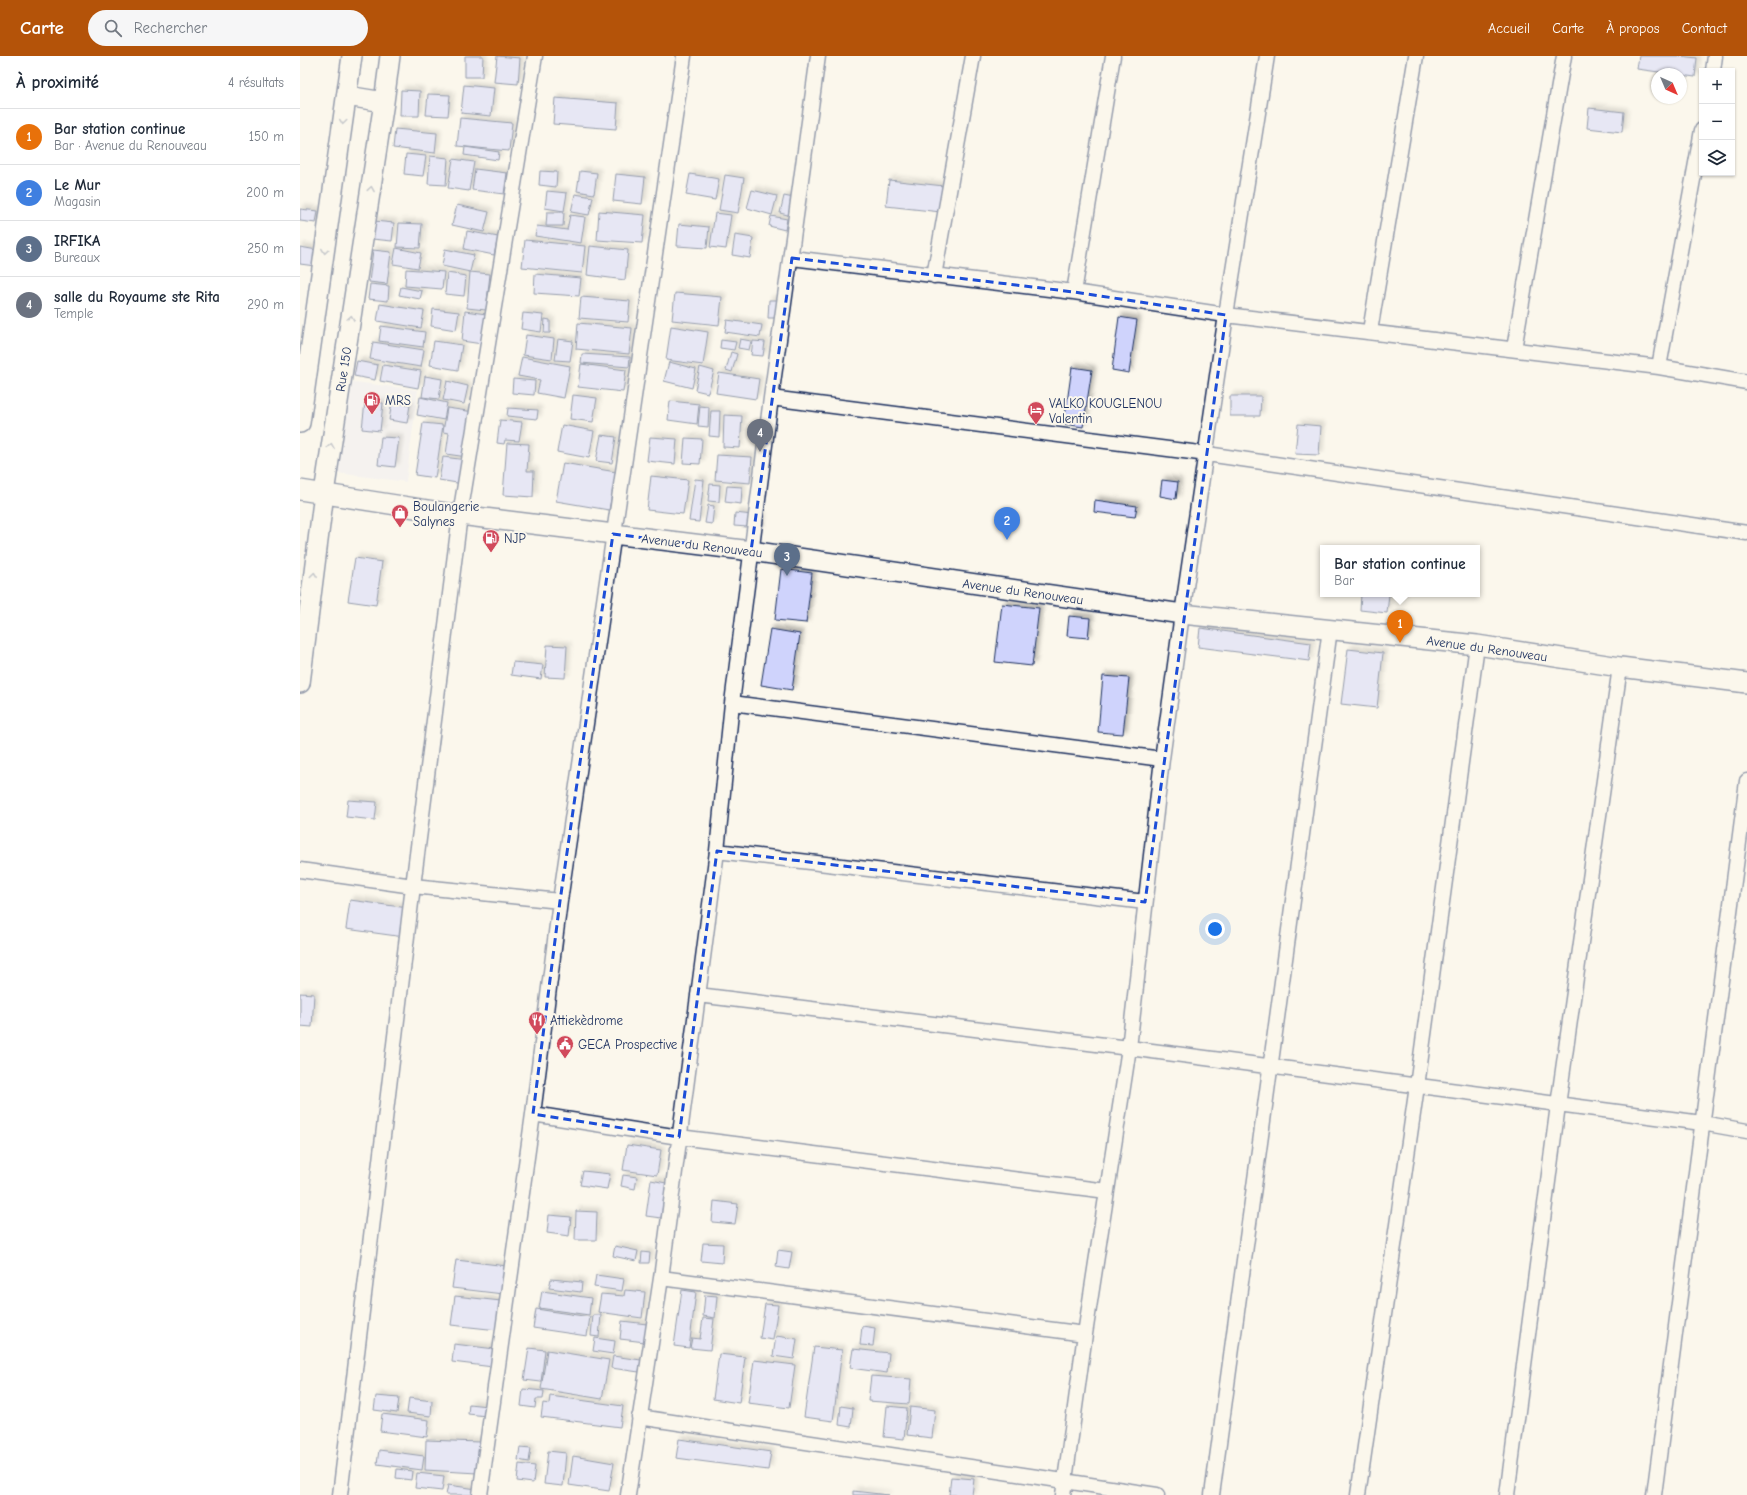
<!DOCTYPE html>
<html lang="fr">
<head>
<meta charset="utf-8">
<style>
	:root { --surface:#fff; --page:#f6f6f7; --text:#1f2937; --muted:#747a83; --line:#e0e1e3; --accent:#b45309 }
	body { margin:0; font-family:"Comic Neue",sans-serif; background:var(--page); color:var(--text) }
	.controls { position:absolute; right:12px; top:12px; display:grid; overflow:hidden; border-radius:0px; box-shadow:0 1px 3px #0004 }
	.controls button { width:36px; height:36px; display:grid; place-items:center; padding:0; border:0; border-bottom:1px solid var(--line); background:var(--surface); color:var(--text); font:20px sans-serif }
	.compass { position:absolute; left:1351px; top:12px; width:36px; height:36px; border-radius:50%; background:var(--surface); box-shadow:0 1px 3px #0004; rotate:136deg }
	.you { position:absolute; left:915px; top:873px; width:14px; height:14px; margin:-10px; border:3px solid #fff; border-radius:50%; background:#1a73e8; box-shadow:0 0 0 6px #1a73e833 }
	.badge { display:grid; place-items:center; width:26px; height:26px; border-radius:50%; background:var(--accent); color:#fff; font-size:13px; font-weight:700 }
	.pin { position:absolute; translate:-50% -33px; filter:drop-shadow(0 1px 2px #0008) }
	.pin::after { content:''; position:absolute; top:21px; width:14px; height:12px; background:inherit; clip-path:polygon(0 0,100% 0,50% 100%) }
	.popup { position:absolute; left:1020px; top:489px; width:160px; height:52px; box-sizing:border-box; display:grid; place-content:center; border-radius:0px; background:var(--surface); filter:drop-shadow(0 1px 3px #0005); font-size:13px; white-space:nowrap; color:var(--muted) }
	.popup b { font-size:15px; color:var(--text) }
	.popup::after { content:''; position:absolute; left:50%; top:100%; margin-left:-8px; border:8px solid transparent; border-top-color:var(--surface) }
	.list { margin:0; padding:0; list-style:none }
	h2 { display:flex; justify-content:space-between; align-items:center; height:52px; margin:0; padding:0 16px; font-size:17px }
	h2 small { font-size:13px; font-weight:400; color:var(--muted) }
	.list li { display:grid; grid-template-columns:26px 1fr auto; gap:12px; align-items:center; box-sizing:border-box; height:56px; padding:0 16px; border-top:1px solid var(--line) }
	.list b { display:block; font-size:15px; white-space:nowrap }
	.list p { margin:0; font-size:13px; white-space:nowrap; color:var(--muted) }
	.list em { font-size:13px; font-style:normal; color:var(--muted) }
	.icon { flex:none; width:22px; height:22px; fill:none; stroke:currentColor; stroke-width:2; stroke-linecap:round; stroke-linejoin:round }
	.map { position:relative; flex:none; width:1447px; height:1439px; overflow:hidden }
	header { display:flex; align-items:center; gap:24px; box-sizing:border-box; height:56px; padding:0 20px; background:var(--accent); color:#fff }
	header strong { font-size:19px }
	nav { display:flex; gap:22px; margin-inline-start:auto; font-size:14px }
	.search { width:280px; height:36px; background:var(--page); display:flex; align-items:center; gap:10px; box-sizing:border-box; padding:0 14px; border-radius:22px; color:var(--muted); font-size:15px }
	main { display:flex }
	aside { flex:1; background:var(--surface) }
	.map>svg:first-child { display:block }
	.built { fill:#eeecf1 }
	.building { fill:#cfd3fc; stroke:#1b2f5e; filter:url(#shadow) }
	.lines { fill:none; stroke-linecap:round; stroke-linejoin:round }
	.minor-casing { stroke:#1b2f5e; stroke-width:17 }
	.secondary-casing { stroke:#1b2f5e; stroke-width:22 }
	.minor { stroke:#fbf7ec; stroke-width:14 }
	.secondary { stroke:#fbf7ec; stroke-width:19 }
	.oneway { stroke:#8b93a5 }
	.marked { fill:none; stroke:#1d4ed8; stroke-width:3; stroke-dasharray:8 5; stroke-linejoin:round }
	.labels { text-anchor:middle; stroke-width:4; stroke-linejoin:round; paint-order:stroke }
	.street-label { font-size:13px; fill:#1b2f5e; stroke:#fbf7ec }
	.poi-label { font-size:13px; fill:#1b2f5e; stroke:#fbf7ec; text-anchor:start }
</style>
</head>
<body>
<header>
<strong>Carte</strong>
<div class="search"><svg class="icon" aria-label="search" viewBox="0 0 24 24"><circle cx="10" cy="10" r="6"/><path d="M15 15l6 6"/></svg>Rechercher</div>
<nav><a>Accueil</a><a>Carte</a><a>À propos</a><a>Contact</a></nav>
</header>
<main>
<aside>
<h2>À proximité<small>4 résultats</small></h2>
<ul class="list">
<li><span class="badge" style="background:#e8710a">1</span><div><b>Bar station continue</b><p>Bar · Avenue du Renouveau</p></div><em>150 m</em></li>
<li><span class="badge" style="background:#3f7fe0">2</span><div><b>Le Mur</b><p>Magasin</p></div><em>200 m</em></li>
<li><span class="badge" style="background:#5c6f8a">3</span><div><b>IRFIKA</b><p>Bureaux</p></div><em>250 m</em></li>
<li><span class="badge" style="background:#6b7280">4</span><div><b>salle du Royaume ste Rita</b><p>Temple</p></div><em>290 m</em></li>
</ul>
</aside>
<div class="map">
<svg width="1447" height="1439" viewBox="0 0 1447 1439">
	<defs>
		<filter id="shadow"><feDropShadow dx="3.5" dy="-3.5" stdDeviation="2" flood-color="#0004"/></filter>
	</defs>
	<rect width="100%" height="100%" fill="#fbf7ec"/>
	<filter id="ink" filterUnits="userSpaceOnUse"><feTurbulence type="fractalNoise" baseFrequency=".025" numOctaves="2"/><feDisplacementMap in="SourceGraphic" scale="8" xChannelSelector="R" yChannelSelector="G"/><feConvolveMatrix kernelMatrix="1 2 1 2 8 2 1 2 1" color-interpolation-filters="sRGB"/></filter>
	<g filter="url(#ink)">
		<path class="built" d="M48 325 118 334 106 426 36 417Z"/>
		<path class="building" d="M165 0H183L182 21H165Z
			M197 0 220 2 218 28 194 26Z
			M1339 0H1380L1397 2 1395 21 1337 13Z
			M164 29 194 32 191 60 161 57Z
			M101 34 120 35 119 60H100Z
			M128 38 150 39 148 60 126 59Z
			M255 42 318 47 316 73 253 68Z
			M1289 52 1324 56 1322 76 1287 72Z
			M160 62 212 67 209 95 157 90Z
			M95 73 137 77 135 97 93 92Z
			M165 91 199 96 198 104 164 99Z
			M106 98 126 100 123 120 104 118Z
			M130 100 148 102 146 129 128 128Z
			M153 103 174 106 169 135 148 132Z
			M175 113 207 117 204 138 172 134Z
			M240 115 257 116 256 131 239 129Z
			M280 115 297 117 294 138 277 135Z
			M316 118 345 121 342 148 313 145Z
			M390 118 419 123 415 144 386 139Z
			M425 119 444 122 438 157 419 154Z
			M589 124 644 130 641 156 586 150Z
			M452 134 477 140 472 159 447 152Z
			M247 135 267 137 264 155 245 152Z
			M275 138 293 141 289 159 271 156Z
			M484 140 503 144 499 162 480 157Z
			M157 149 189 156 184 176 152 169Z
			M0 153 18 155 16 167 0 165Z
			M299 155 345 159 342 187 297 184Z
			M247 156H264L263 170H246Z
			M415 157 431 159 426 193 410 191Z
			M270 159 285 161 281 187 235 180 237 170 267 174Z
			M471 160 487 163 485 174 469 170Z
			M74 165 94 167 92 185 72 183Z
			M99 167 122 168 120 192 97 191Z
			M379 168 409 171 407 192 377 190Z
			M167 175 198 181 194 199 164 193Z
			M435 179 453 182 450 202 432 199Z
			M225 184 285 190 282 217 222 211Z
			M290 190 328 194 325 224 287 219Z
			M0 191 17 194 15 210 0 208Z
			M96 192 121 197 118 212 93 208Z
			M145 193 174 199 170 216 142 210Z
			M73 194 91 196 87 228 69 226Z
			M106 213 144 216 142 233 105 230Z
			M170 216 190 218 186 254 167 252Z
			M147 217 166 220 164 240 145 238Z
			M235 218 281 222 279 240 234 237Z
			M70 228 89 230 88 245 68 243Z
			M101 231 122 235 120 243 99 239Z
			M375 237 422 241 419 269 372 264Z
			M281 241 330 245 328 266 279 262Z
			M469 244H483L482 262H468Z
			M80 248 124 255 121 272 77 265Z
			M133 253 159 256 156 274 131 270Z
			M165 255 186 258 182 288 162 285Z
			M223 257 243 259 241 276 221 273Z
			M819 261 837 264 829 317 812 314Z
			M245 263 250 264V277H244Z
			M427 264 462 269 460 281 425 276Z
			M278 267 332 272 329 298 276 293Z
			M81 270 125 276 123 291 79 285Z
			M371 270 408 276 403 309 366 304Z
			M226 279 254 283 252 303 223 299Z
			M258 283 273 285 270 305 255 304Z
			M440 283 451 285 449 294 438 292Z
			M421 284 436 286 434 294 420 292Z
			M134 285 162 289 158 314 130 309Z
			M453 285 465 286 463 300 451 299Z
			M73 286 124 294 121 311 70 303Z
			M431 296 437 298 432 316 426 314Z
			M282 298 330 301 329 311 281 307Z
			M222 301 270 310 264 342 237 337 240 324 218 320Z
			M57 305 78 309 75 324 54 320Z
			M369 306 396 313 392 332 364 325Z
			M281 308 326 314 323 336 278 331Z
			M83 309 121 315 118 332 80 325Z
			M400 311 414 315 408 337 395 334Z
			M772 311 792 314 783 371 764 368Z
			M419 317 459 323 456 343 416 337Z
			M125 320 142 323 139 343 122 341Z
			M213 323 235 325 234 339 212 337Z
			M147 325 168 330 164 348 143 344Z
			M273 339 297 342 293 366 270 363Z
			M930 340H961L960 360H930Z
			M120 341 147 347 144 364 117 359Z
			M370 345 399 348 397 368 368 364Z
			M65 346 83 347 80 375 62 373Z
			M92 346 110 349 107 367 89 364Z
			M400 350 409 351 408 371 398 370Z
			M147 352 174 356 167 401 146 398 149 377 143 376Z
			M208 352 238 354 237 363 207 360Z
			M411 355H420L419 381 409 380Z
			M424 359 442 360 440 392 423 391Z
			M200 364 222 366 219 385 205 384 204 388 197 387Z
			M123 367 143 369 135 422 115 419Z
			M998 368 1021 370 1019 399 995 398Z
			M262 369 294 375 289 402 257 396Z
			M301 379 316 381 312 407 296 405Z
			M81 381 99 382 95 411 78 409Z
			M350 381 377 383 375 408 347 405Z
			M385 382 402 383 400 408 383 407Z
			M207 387 229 388 227 415H234L233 441 203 439Z
			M417 399 452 401 450 427 415 424Z
			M143 401 167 404 163 428 139 424Z
			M263 407 316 416 309 454 256 445Z
			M351 420 388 424 383 458 347 454Z
			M395 423 404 424 399 466 389 465Z
			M862 424 878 426 876 443 860 440Z
			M410 428 420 429 419 446 408 445Z
			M427 430 442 431 441 448 425 446Z
			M795 444 837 450 835 461 794 456Z
			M408 449 414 450 412 468 405 467Z
			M435 457 461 460 460 472 434 470Z
			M55 502 82 506 76 549 48 545Z
			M481 513 512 517 506 567 475 564Z
			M1061 538H1089L1087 557 1060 554Z
			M702 548 739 552 732 610 695 606Z
			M769 560 790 562 788 582 767 580Z
			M900 572 1011 587 1009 605 898 591Z
			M470 573 500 578 492 634 461 629Z
			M247 589 267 590 265 622 245 621Z
			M1048 593 1083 597 1077 652 1041 648Z
			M213 606 243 609 241 623 211 619Z
			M803 620 829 622 823 678 798 676Z
			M48 744 77 746 75 764 46 761Z
			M50 844 108 852 104 881 46 873Z
			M0 937 14 938 12 971 0 970Z
			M327 1089 361 1094 357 1119 323 1114Z
			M283 1115 310 1118 307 1133 280 1129Z
			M323 1119 337 1121 335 1133 321 1130Z
			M351 1124 366 1127 361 1162 346 1160Z
			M414 1145 438 1148 435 1168 412 1166Z
			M276 1155 297 1156 296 1184H275Z
			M249 1159 271 1161 269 1180 247 1177Z
			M403 1187 423 1188 422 1207 401 1205Z
			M315 1190 338 1195 336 1205 313 1200Z
			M478 1194 492 1196 489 1213 476 1211Z
			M342 1196 350 1197 349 1207H341Z
			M156 1204 207 1210 203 1238 152 1232Z
			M296 1219 324 1223 322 1235 294 1231Z
			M251 1223 282 1226 281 1236 249 1232Z
			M325 1234 345 1236 342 1262 298 1256 301 1238 324 1240Z
			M382 1234 396 1236 389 1292 374 1290Z
			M242 1235 291 1242 289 1259 239 1252Z
			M405 1239 417 1240 415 1262 403 1260Z
			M155 1240 201 1245 198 1274 151 1269Z
			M465 1248 478 1249 473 1284 460 1282Z
			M236 1253 290 1261 287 1280 233 1272Z
			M293 1259H301L299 1281 291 1280Z
			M403 1262 414 1263 410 1294 390 1292 392 1282 400 1283Z
			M322 1265 347 1268 345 1286 320 1283Z
			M562 1270 575 1272 573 1290 560 1289Z
			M476 1280 497 1283 494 1303 473 1300Z
			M295 1282 315 1285 313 1298 293 1295Z
			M154 1288 195 1293 193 1311 152 1306Z
			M514 1291 542 1294 533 1365 504 1361Z
			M229 1292 245 1294 241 1326 224 1324Z
			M553 1293 589 1297 587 1317 550 1312Z
			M247 1294 309 1304 302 1343 241 1333Z
			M419 1298 445 1301 439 1347 413 1343Z
			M313 1300 341 1304 339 1316 311 1312Z
			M454 1304 495 1309 489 1352 448 1347Z
			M571 1320 611 1323 609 1348 568 1345Z
			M223 1333 244 1335 243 1343H236L235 1352 221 1350Z
			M76 1340 99 1342 97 1357 74 1354Z
			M250 1340 323 1350 320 1371 241 1361 243 1347 249 1348Z
			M109 1342 132 1345 131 1360 107 1357Z
			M169 1348 187 1350 186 1360 168 1358Z
			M541 1350 553 1352 551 1371 539 1369Z
			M587 1350 607 1352 604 1383 584 1381Z
			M610 1351 635 1354 632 1382 607 1379Z
			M82 1358 129 1364 127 1381 80 1375Z
			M379 1383 471 1396 468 1414 376 1402Z
			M126 1384 179 1386 177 1417 125 1414Z
			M220 1391 231 1392 229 1406 218 1404Z
			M79 1394 124 1400 122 1414 77 1408Z
			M248 1395 266 1397 263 1430 244 1428Z
			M273 1400 314 1407 309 1435 269 1429Z
			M219 1408 235 1410 233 1427 217 1425Z
			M97 1413 112 1415 111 1424 96 1422Z
			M117 1417 144 1420 142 1435 115 1432Z
			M651 1421 674 1423 672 1439H649Z
			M148 1429 177 1433 176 1439H146Z
			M553 1435 589 1439H553Z"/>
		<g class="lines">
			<g class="minor-casing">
				<path id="minor" d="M1413 15 1415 0
					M492 202 774 236 926 259 1359 311 1447 326
					M634 220 673 0
					M774 236 813 0
					M1070 275 1116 0
					M1214 293 1264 0
					M1359 311 1402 74
					M471 342 907 398 1447 477
					M432 647 862 703
					M417 795 845 846
					M0 814 113 830 260 845
					M398 939 829 992 1402 1067 1447 1075
					M233 1058 379 1081 807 1135
					M361 1222 785 1278
					M339 1361 857 1439
					M40 1439 113 830 160 459 235 0
					M180 1439 233 1058 260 845 384 0
					M328 1439 361 1222 417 795 432 647 471 342 518 0
					M763 1439 785 1278 829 992 862 703 882 558 926 259 967 0
					M912 1439 1030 573
					M1058 1439 1117 1030 1177 589
					M1207 1439 1258 1049 1320 611
					M1354 1439 1447 725"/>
			</g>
			<g class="secondary-casing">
				<path id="secondary" d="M47 40 84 46
					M0 367 52 0
					M0 434 160 459 451 495 882 558 1177 589 1320 611 1447 627
					M0 627 24 437 84 46 90 0"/>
			</g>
			<use href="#minor" class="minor"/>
			<use href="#secondary" class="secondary"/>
		</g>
		<defs><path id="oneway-chevron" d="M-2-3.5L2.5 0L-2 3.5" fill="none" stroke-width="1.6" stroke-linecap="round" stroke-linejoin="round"/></defs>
		<g class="oneway">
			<use href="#oneway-chevron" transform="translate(43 66) rotate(98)"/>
			<use href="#oneway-chevron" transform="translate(71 133) rotate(-81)"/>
			<use href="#oneway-chevron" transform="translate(25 195) rotate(98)"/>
			<use href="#oneway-chevron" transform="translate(51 262) rotate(-81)"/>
			<use href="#oneway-chevron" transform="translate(31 390) rotate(-81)"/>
			<use href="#oneway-chevron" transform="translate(14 519) rotate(-83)"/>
		</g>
	</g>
	<path d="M0 0H1447V1439H0ZM492 202 774 236 926 259 845 846 417 795 379 1081 233 1058 260 845 313 478 451 495Z" fill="#fbf7ec" fill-opacity=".55" fill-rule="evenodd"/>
	<path class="marked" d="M492 202 774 236 926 259 845 846 417 795 379 1081 233 1058 260 845 313 478 451 495Z"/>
	<defs>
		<g id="fuel-pin" transform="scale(0.9)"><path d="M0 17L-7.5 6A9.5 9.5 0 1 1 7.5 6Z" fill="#d1495b" stroke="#fbf7ec"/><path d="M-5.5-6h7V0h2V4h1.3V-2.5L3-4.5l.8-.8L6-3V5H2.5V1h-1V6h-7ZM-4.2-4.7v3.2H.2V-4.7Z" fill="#fff"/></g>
		<g id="hotel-pin" transform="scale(0.9)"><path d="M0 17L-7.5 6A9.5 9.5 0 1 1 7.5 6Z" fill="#d1495b" stroke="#fbf7ec"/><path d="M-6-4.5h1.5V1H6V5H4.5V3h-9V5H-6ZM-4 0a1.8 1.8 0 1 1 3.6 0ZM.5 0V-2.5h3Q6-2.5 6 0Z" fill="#fff"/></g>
		<g id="shop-pin" transform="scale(0.9)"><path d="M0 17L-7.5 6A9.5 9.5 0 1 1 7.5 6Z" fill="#d1495b" stroke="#fbf7ec"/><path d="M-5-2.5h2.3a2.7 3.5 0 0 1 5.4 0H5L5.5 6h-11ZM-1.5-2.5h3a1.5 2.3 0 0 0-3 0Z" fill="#fff"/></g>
		<g id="restaurant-pin" transform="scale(0.9)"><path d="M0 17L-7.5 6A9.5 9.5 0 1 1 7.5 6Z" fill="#d1495b" stroke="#fbf7ec"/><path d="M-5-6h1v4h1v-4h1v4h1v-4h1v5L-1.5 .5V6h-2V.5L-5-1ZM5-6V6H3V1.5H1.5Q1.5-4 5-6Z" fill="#fff"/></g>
		<g id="civic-pin" transform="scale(0.9)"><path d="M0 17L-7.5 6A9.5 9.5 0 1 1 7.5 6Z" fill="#d1495b" stroke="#fbf7ec"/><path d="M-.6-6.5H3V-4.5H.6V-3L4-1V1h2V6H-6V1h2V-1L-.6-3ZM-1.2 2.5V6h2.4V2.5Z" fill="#fff"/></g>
	</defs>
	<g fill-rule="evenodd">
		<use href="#fuel-pin" x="72" y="344"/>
		<use href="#hotel-pin" x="736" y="354"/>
		<use href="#shop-pin" x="100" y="457"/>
		<use href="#fuel-pin" x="191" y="482"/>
		<use href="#restaurant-pin" x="237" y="964"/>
		<use href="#civic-pin" x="265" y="988"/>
	</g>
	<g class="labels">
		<g class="street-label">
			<text transform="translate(43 313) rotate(-81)" y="5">Rue 150</text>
			<text transform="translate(402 489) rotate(7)" y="5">Avenue du Renouveau</text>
			<text transform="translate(723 535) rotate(8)" y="5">Avenue du Renouveau</text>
			<text transform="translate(1187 592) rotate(8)" y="5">Avenue du Renouveau</text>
		</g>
		<g class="poi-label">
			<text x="85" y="349">MRS</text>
			<text x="749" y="352">VALKO KOUGLENOU<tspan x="749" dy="15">Valentin</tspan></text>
			<text x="113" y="455">Boulangerie<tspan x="113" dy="15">Salynes</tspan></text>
			<text x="204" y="487">NJP</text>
			<text x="250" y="969">Attiekèdrome</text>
			<text x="278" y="993">GECA Prospective</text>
		</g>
	</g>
</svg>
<div class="controls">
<button>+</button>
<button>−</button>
<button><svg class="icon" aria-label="layers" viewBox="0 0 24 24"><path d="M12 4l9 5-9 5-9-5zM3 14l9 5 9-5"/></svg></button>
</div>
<svg class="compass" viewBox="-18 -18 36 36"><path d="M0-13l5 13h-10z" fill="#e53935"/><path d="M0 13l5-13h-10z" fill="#747a83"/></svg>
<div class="you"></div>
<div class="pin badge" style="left:1100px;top:587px;background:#e8710a">1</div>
<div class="popup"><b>Bar station continue</b>Bar</div>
<div class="pin badge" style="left:707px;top:484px;background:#3f7fe0">2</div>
<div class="pin badge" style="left:487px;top:520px;background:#5c6f8a">3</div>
<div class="pin badge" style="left:460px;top:396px;background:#6b7280">4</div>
</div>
</main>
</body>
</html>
